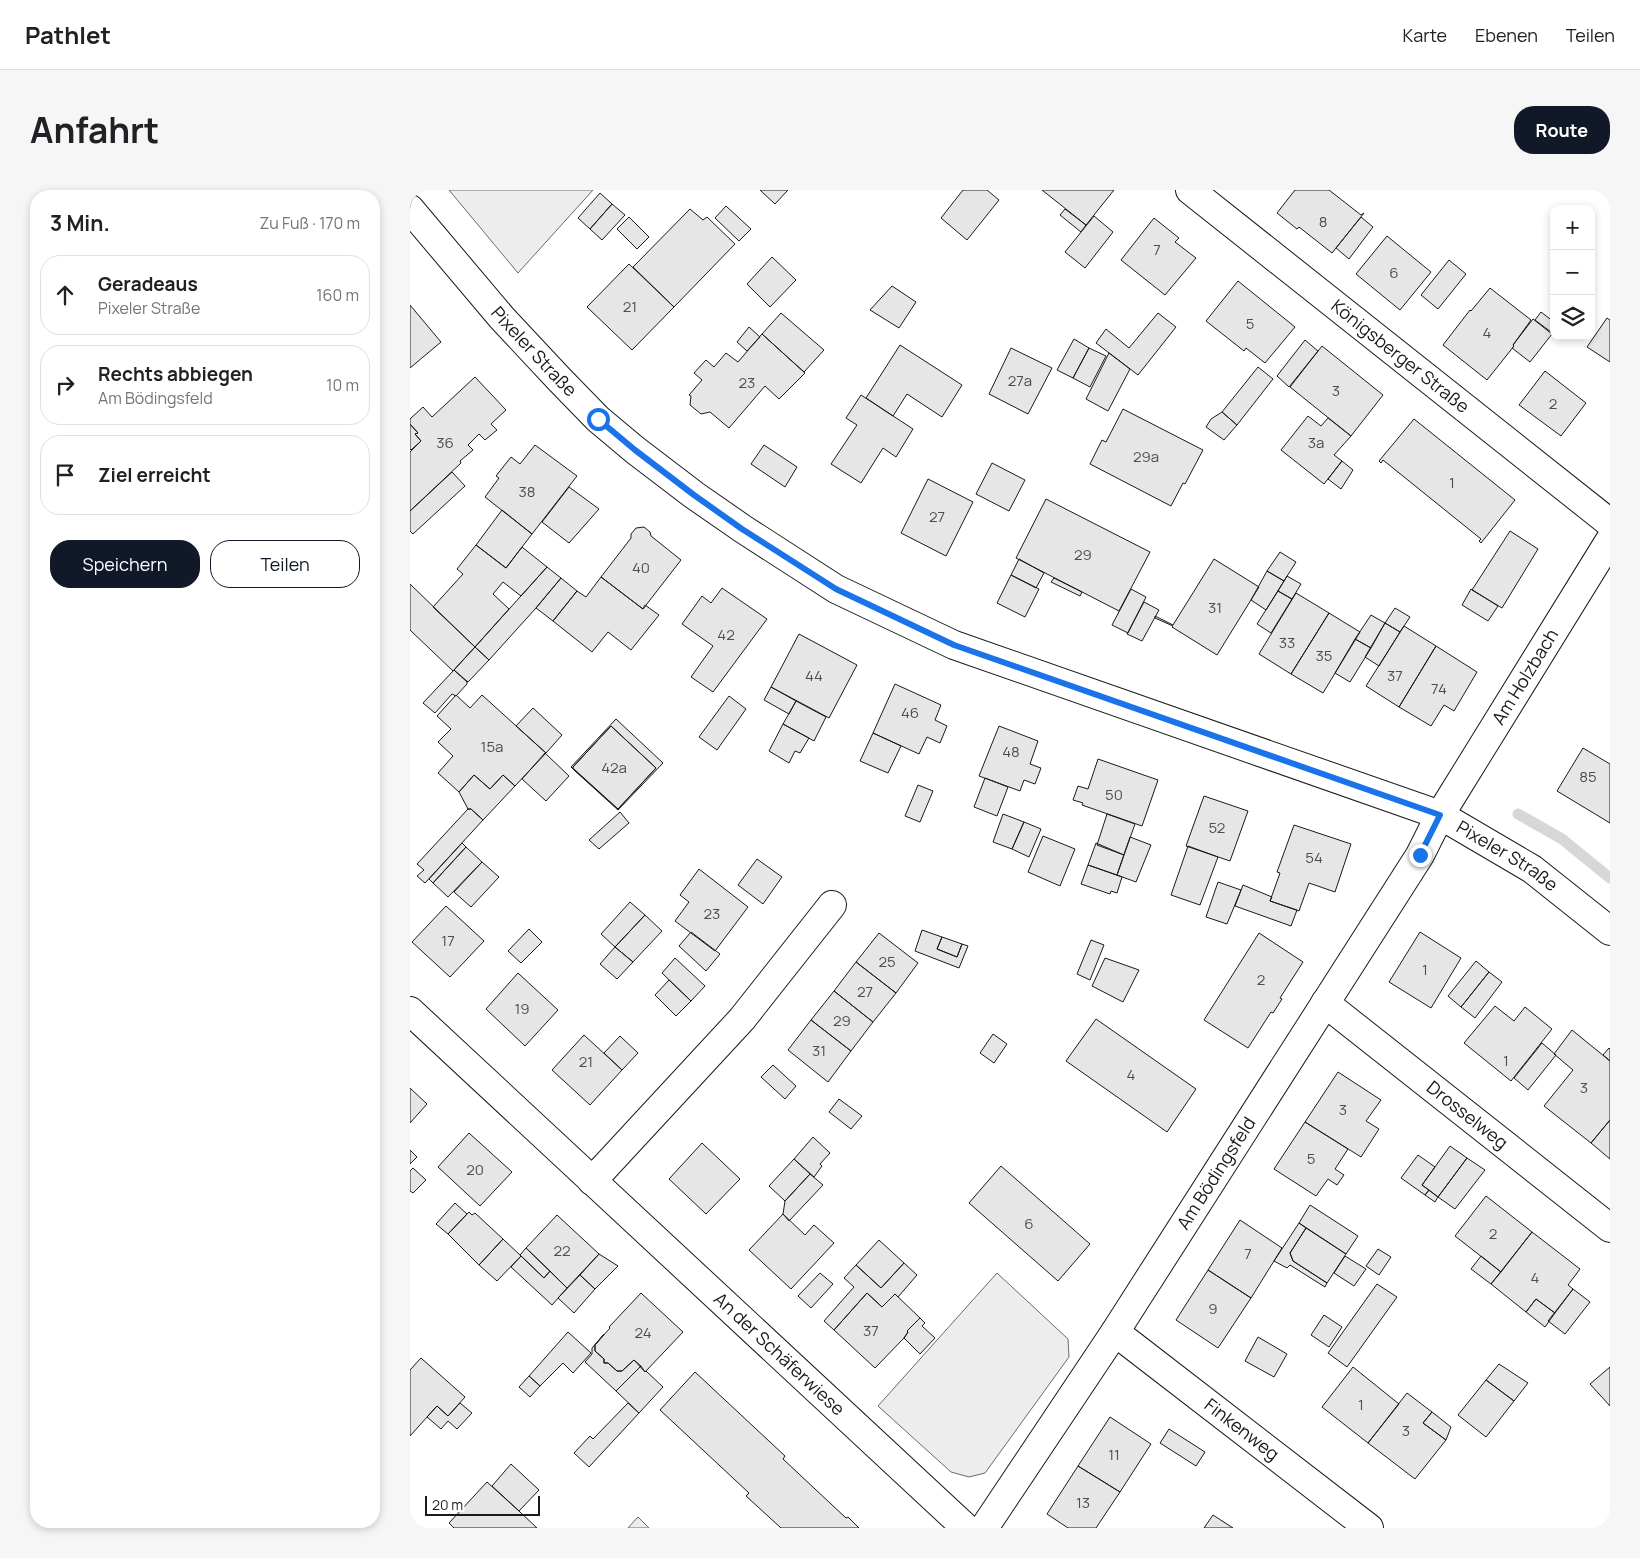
<!DOCTYPE html>
<html lang="de">
<head>
<meta charset="utf-8">
<style>
	:root { --surface:#fff; --page:#f6f6f6; --text:#202124; --muted:#757577; --line:#e0e0e0; --accent:#111827 }
	body { margin:0; font-family:Manrope,sans-serif; background:var(--page); color:var(--text) }
	.controls { position:absolute; right:15px; top:15px; display:grid; overflow:hidden; border-radius:10px; box-shadow:0 2px 8px #0003 }
	.controls button { width:45px; height:45px; display:grid; place-items:center; padding:0; border:0; border-bottom:1px solid var(--line); background:var(--surface); color:var(--text); font:25px sans-serif }
	.scale { position:absolute; left:15px; bottom:12px; width:115px; box-sizing:border-box; padding-left:5px; border:2px solid #1a1a1a; border-top:0; font-size:14px; line-height:18px; white-space:nowrap; color:#1a1a1a; -webkit-text-stroke:4px #fff; paint-order:stroke }
	.stop { position:absolute; width:15px; height:15px; margin:-11px; border:4px solid #1a73e8; border-radius:50%; background:#fff }
	.stop.end { background:#1a73e8; border-color:#fff; box-shadow:0 1px 5px #0008 }
	.list { margin:0; padding:0; list-style:none }
	h2 { display:flex; justify-content:space-between; align-items:center; height:65px; margin:0; padding:0 20px; font-size:21px }
	h2 small { font-size:16px; font-weight:400; color:var(--muted) }
	.list li { display:grid; grid-template-columns:32px 1fr auto; gap:15px; align-items:center; box-sizing:border-box; height:80px; margin:0 10px 10px; padding:0 10px; border:1px solid var(--line); border-radius:20px }
	.list b { display:block; font-size:19px; white-space:nowrap }
	.list p { margin:0; font-size:16px; white-space:nowrap; color:var(--muted) }
	.list em { font-size:16px; font-style:normal; color:var(--muted) }
	.actions { display:flex; gap:10px; padding:15px 20px }
	.actions a { flex:1; padding:11px 0; border:1px solid var(--accent); border-radius:20px; text-align:center; font-size:18px; color:var(--accent) }
	.actions .main { background:var(--accent); color:#fff }
	.icon { flex:none; width:28px; height:28px; fill:none; stroke:currentColor; stroke-width:2; stroke-linecap:round; stroke-linejoin:round }
	.map { position:relative; flex:none; width:1200px; height:1338px; overflow:hidden; border-radius:20px }
	header { display:flex; align-items:center; gap:30px; box-sizing:border-box; height:70px; padding:0 25px; background:var(--surface); border-bottom:1px solid var(--line) }
	header strong { font-size:24px }
	nav { display:flex; gap:28px; margin-inline-start:auto; font-size:18px }
	.intro { display:flex; align-items:center; justify-content:space-between; box-sizing:border-box; height:120px; padding:0 30px }
	h1 { margin:0; font-size:35px }
	.button { padding:12px 22px; border-radius:20px; background:var(--accent); color:#fff; font-size:18px; font-weight:700 }
	main { display:flex; gap:30px; padding:0 30px }
	aside { flex:1; background:var(--surface); border-radius:20px; box-shadow:0 2px 8px #0003 }
	.map>svg:first-child { display:block }
	.built { fill:#ededed; stroke:#6a6a6a }
	.lines { fill:none; stroke-linecap:round; stroke-linejoin:round }
	.stream { stroke:#d7d7d7; stroke-width:11 }
	.building { fill:#e6e6e6; stroke:#1a1a1a }
	.minor-casing { stroke:#1a1a1a; stroke-width:30 }
	.secondary-casing { stroke:#1a1a1a; stroke-width:30 }
	.minor { stroke:#fff; stroke-width:28 }
	.secondary { stroke:#fff; stroke-width:28 }
	.route { stroke:#1a73e8; stroke-width:6 }
	.labels { text-anchor:middle; stroke-width:4; stroke-linejoin:round; paint-order:stroke }
	.number-label { font-size:15px; fill:#4d4d4d }
	.street-label { font-size:18px; fill:#1a1a1a; stroke:#fff }
</style>
</head>
<body>
<header>
<strong>Pathlet</strong>
<nav><a>Karte</a><a>Ebenen</a><a>Teilen</a></nav>
</header>
<div class="intro"><h1>Anfahrt</h1><a class="button">Route</a></div>
<main>
<aside>
<h2>3 Min.<small>Zu Fuß · 170 m</small></h2>
<ul class="list">
<li><svg class="icon" aria-label="ahead" viewBox="0 0 24 24"><path d="M12 20V5M6 11l6-6 6 6"/></svg><div><b>Geradeaus</b><p>Pixeler Straße</p></div><em>160 m</em></li>
<li><svg class="icon" aria-label="right" viewBox="0 0 24 24"><path d="M7 20v-9h11M14 6l5 5-5 5"/></svg><div><b>Rechts abbiegen</b><p>Am Bödingsfeld</p></div><em>10 m</em></li>
<li><svg class="icon" aria-label="arrive" viewBox="0 0 24 24"><path d="M6 21V4h12l-3 4 3 4H6"/></svg><div><b>Ziel erreicht</b></div></li>
</ul>
<div class="actions"><a class="main">Speichern</a><a>Teilen</a></div>
</aside>
<div class="map">
<svg width="1200" height="1338" viewBox="0 0 1200 1338">
	<rect width="100%" height="100%" fill="#fff"/>
	<path class="built" d="M39 0H183L108 83Z
		M587 1083 658 1149 659 1167 575 1283 559 1287 541 1282 468 1216Z
		M228 1327 239 1338H218Z"/>
	<g class="lines">
		<path class="stream" d="M1108 624 1152 649 1200 688"/>
	</g>
	<path class="building" d="M350 0H378L365 14Z
		M553 0H577L589 10 557 50 531 28Z
		M632 0H704L676 35Z
		M885 0H919L951 25 954 23 922 63 889 37 887 39 867 23Z
		M190 3 202 14 180 39 168 28Z
		M202 14 215 25 192 50 180 39Z
		M316 16 341 39 329 51 305 28Z
		M280 19 293 30 297 27 325 54 264 117 223 77Z
		M655 19 676 35 671 42 650 25Z
		M684 26 703 42 675 78 655 62Z
		M219 27 239 47 227 59 207 39Z
		M951 27 963 37 939 69 926 58Z
		M744 28 769 48 765 52 786 68 755 105 711 70Z
		M977 46 1021 82 990 120 946 84Z
		M362 67 386 90 360 117 337 94Z
		M1039 70 1056 84 1028 119 1011 105Z
		M219 74 264 117 222 160 177 117Z
		M828 91 885 137 855 173 836 158 834 161 796 131Z
		M482 96 506 112 489 138 460 120Z
		M1080 98 1121 130 1103 155 1104 156 1077 190 1033 155 1060 120 1061 121Z
		M0 115 31 152 0 178Z
		M1131 122 1144 132V139L1141 142 1125 130Z
		M371 123 414 160 394 182 352 144Z
		M748 123 766 137 728 185 686 153 696 139 719 158Z
		M1197 128 1200 130V172L1177 157Z
		M1123 129 1142 144 1120 172 1102 158 1104 156 1103 155Z
		M339 137 350 147 337 161 327 152Z
		M352 144 395 183 369 209 355 196 319 238 300 222 291 224 280 215 281 206 279 205 292 190 284 183 296 170 304 177 316 163 328 172Z
		M664 149 679 158 663 188 647 180Z
		M895 150 908 161 879 197 867 186Z
		M490 155 552 195 532 227 497 204 483 226 456 208Z
		M912 156 973 205 941 246 880 197Z
		M601 158 642 178 618 224 579 204Z
		M679 158 696 166 680 197 663 188Z
		M699 163 720 179 698 221 676 209Z
		M848 177 863 189 827 235 812 222Z
		M1135 181 1176 213 1151 246 1109 215Z
		M65 187 96 220 81 234 87 240 75 250 69 244 58 255 63 260 50 271 51 273 0 321V262L11 251 5 244 8 243 0 234V229L13 217 22 227Z
		M451 205 503 239 486 267 473 258 451 293 421 274 447 235 436 228Z
		M713 219 793 260 775 294 773 293 761 316 680 274 692 250 696 252Z
		M812 222 827 235 814 250 796 237 801 229Z
		M898 226 911 236 918 228 941 246 924 265 932 271 914 294 871 260Z
		M1004 229 1105 310 1071 353 1069 351 1071 349 973 270 971 273 969 271Z
		M0 234 8 243 5 244 11 251 1 260 0 259Z
		M125 255 167 286 122 344 75 307 89 288 86 286 101 267 110 274Z
		M354 255 387 277 375 297 341 274Z
		M932 271 943 280 931 299 918 289Z
		M582 273 615 290 599 321 566 304Z
		M42 282 55 296 3 344 0 341V321Z
		M518 289 563 312 536 366 491 343Z
		M159 297 189 319 159 353 132 332Z
		M636 309 740 362 709 421 606 368Z
		M92 320 122 344 96 378 66 355Z
		M234 337 240 342 241 346 271 370 233 419 191 387 221 348V344L226 338Z
		M1100 341 1128 359 1092 418 1062 400Z
		M66 355 96 378 112 357 137 377 111 406 93 392 83 404 99 419 65 457 23 417 53 384 47 379Z
		M870 362 886 372 874 391 857 381Z
		M609 369 634 383 626 398 601 385Z
		M804 369 849 397 807 465 762 437 763 436 745 428V426L763 435Z
		M137 377 151 388 126 418 79 470 65 457Z
		M857 381 874 391 856 420 841 410Z
		M601 385 629 399 615 427 587 413Z
		M877 386 891 394 882 409 868 401Z
		M191 387 233 419 235 415 249 425 221 460 198 442 182 462 143 431 167 401 176 407Z
		M151 388 167 401 143 431 126 418Z
		M644 388 672 402 670 406 641 392Z
		M0 394 65 457 43 481 0 440Z
		M312 398 357 429 303 502 281 487 303 456 272 434 292 406 301 413Z
		M721 399 736 407 718 443 702 435Z
		M1061 399 1088 416 1078 431 1052 415Z
		M868 401 882 409 861 443 847 434Z
		M886 403 919 423 881 484 849 464Z
		M734 412 749 420 732 451 717 444Z
		M985 418 1000 427 990 442 975 433Z
		M919 423 950 442 913 503 881 484Z
		M961 425 975 433 961 458 945 449Z
		M975 433 990 442 969 476 955 467Z
		M994 436 1026 456 989 517 956 496Z
		M389 444 447 475 419 528 361 497Z
		M945 449 961 458 940 492 925 483Z
		M1026 456 1067 482 1044 521 1034 515 1021 536 989 517Z
		M65 457 79 470 58 492 44 480Z
		M44 480 57 492V494L46 506 42 504 25 523 13 513Z
		M485 494 531 515 525 530 537 536 530 553 517 547 509 564 463 543Z
		M361 497 386 511 379 524 354 510Z
		M46 505 60 518 72 505 136 563 105 596 93 585 80 599 64 585 49 602 28 583 43 566 28 552 41 539 27 526Z
		M319 506 336 519 307 560 289 547Z
		M386 511 416 527 404 551 373 534Z
		M123 518 152 545 136 563 106 536Z
		M206 529 253 573 208 620 164 580V579L208 619 246 578 201 536 163 577V579L161 577Z
		M373 534 399 548 390 563 385 561 379 573 359 561Z
		M201 536 246 578 208 619 163 579V577Z
		M589 536 628 551 620 574 631 578 625 594 614 590 610 601 569 586Z
		M463 543 491 556 478 583 450 571Z
		M1173 558 1200 574V633L1147 601Z
		M135 563 159 586 136 611 112 589Z
		M688 569 748 590 732 636 672 615 673 613 663 610 668 596 678 599Z
		M64 585 80 599 93 585 105 596 73 630 61 619H58L49 602Z
		M575 588 598 597 587 626 564 617Z
		M508 595 523 601 510 632 495 626Z
		M794 606 838 621 820 671 776 656Z
		M58 619H61L73 630 15 693 7 686 14 680 7 674Z
		M210 622 219 633 189 659 179 650Z
		M593 624 614 632 602 659 583 652Z
		M697 624 725 634 714 665 687 655Z
		M614 632 631 639 619 667 602 659Z
		M884 635 941 654 925 702 899 693 889 721 860 711 870 683 867 682Z
		M633 646 665 659 650 696 618 682Z
		M720 647 741 655 726 692 707 685Z
		M52 653 56 657 23 693 19 689Z
		M686 653 714 665 707 685 678 675Z
		M778 656 808 667 790 715 761 705Z
		M56 657 72 672 38 707 23 693Z
		M347 669 372 687 353 714 328 695Z
		M72 672 89 687 61 717 44 702Z
		M678 675 712 687 707 703 701 701 700 704 671 694Z
		M289 679 338 717 305 761 265 731 279 712 270 705Z
		M808 692 831 700 817 734 796 727Z
		M833 695 862 707 860 711 887 720 881 736 825 716Z
		M220 712 235 725 205 757 191 744Z
		M36 716 74 751 40 787 2 752Z
		M235 725 252 741 223 772 205 757Z
		M119 739 132 752 111 773 98 761Z
		M512 740 532 747 527 759 547 767 552 754 558 756 549 778 505 761Z
		M281 742 310 764 296 781 269 756Z
		M1010 742 1051 768 1021 818 979 792Z
		M469 743 508 773 486 803 446 772Z
		M849 743 893 772 870 808 872 809 863 823 861 822 838 858 794 830Z
		M532 747 552 754 547 767 527 759Z
		M681 750 694 755 680 790 667 784Z
		M205 757 223 772 207 789 190 774Z
		M265 768 295 796 281 811 252 783Z
		M695 768 729 780 713 812 682 796Z
		M1066 771 1079 782 1051 817 1038 806Z
		M446 772 486 803 463 832 424 801Z
		M1079 782 1092 792 1065 828 1051 817Z
		M108 783 148 820 115 856 76 819Z
		M259 790 281 811 266 826 245 805Z
		M424 801 463 832 441 861 401 830Z
		M1085 816 1104 831 1115 817 1142 839 1101 891 1054 853Z
		M686 829 786 899 757 942 656 871Z
		M401 830 441 861 418 892 378 860Z
		M1162 840 1200 871V930L1181 953 1134 916 1163 880 1144 864Z
		M583 844 597 854 584 873 570 863Z
		M174 845 212 880 180 915 142 880Z
		M210 846 228 863 212 880 194 863Z
		M1132 853 1146 865 1118 900 1104 888Z
		M1199 858 1200 859V871L1193 865Z
		M363 875 386 896 375 909 351 887Z
		M928 882 971 910 956 931 969 939 951 967 895 932Z
		M0 898 17 914 0 933Z
		M429 909 452 926 441 939 419 922Z
		M1200 930V969L1181 953Z
		M895 932 938 959 925 979 934 985 927 995 918 989 906 1006 864 979Z
		M59 943 102 982 70 1016 28 977Z
		M403 947 420 963 410 974 412 976 404 987 384 969Z
		M292 953 330 989 296 1024 259 989Z
		M1040 956 1057 968 1028 1007 1012 995Z
		M0 960 7 967 0 974Z
		M1008 965 1025 977 1012 995 1019 1000 1015 1005 991 988Z
		M1057 968 1075 980 1045 1019 1028 1007Z
		M384 969 400 984 375 1011 359 996Z
		M591 976 680 1054 648 1091 559 1013Z
		M3 978 16 990 3 1003 0 1001V981Z
		M400 984 413 995 379 1031 373 1024 375 1011Z
		M1019 1000 1028 1007 1025 1012 1015 1005Z
		M1076 1006 1122 1042 1091 1082 1045 1046Z
		M45 1013 57 1024 38 1044 26 1034Z
		M900 1015 948 1046 936 1064 889 1033Z
		M59 1022 62 1025 65 1023 93 1049 69 1075 38 1044Z
		M373 1024 395 1045 404 1035 424 1053 381 1099 339 1060Z
		M147 1025 189 1064 157 1098 116 1058Z
		M830 1030 872 1058 841 1108 798 1080Z
		M889 1033 896 1038 880 1063 883 1071 917 1093 915 1097 880 1075 877 1078 864 1071Z
		M896 1038 936 1064 917 1093 883 1071 880 1063Z
		M1122 1042 1170 1079 1158 1095 1163 1099 1145 1123 1126 1109 1116 1122 1081 1094Z
		M93 1049 111 1066 87 1091 69 1075Z
		M469 1050 494 1073 471 1098 446 1075Z
		M116 1058 140 1081 134 1088 110 1065Z
		M968 1059 981 1067 969 1085 956 1076Z
		M189 1064 208 1076 185 1099 170 1085Z
		M111 1066 134 1088 140 1081 157 1098 142 1115 101 1077Z
		M935 1066 956 1079 944 1096 924 1083Z
		M1071 1066 1091 1082 1081 1094 1061 1079Z
		M494 1073 507 1085 488 1107 485 1104 472 1117 457 1103 424 1140 414 1131 444 1097 434 1088 446 1075 471 1098Z
		M798 1080 841 1108 808 1158 766 1130Z
		M410 1083 423 1094 401 1118 388 1106Z
		M170 1085 185 1099 164 1123 148 1108Z
		M967 1094 987 1107 937 1177 918 1163Z
		M1163 1099 1180 1112 1155 1144 1138 1131Z
		M231 1103 273 1142 235 1182 224 1170 212 1181H207L198 1173H194V1169L185 1161V1155L200 1138 199 1137Z
		M457 1103 472 1117 485 1104 510 1128 497 1141 498 1142 494 1148 465 1178 424 1140Z
		M1126 1109 1145 1123 1135 1137 1116 1122Z
		M914 1125 932 1137 919 1157 901 1145Z
		M510 1128 515 1133 512 1136 525 1148 510 1164 494 1148 498 1142 497 1141Z
		M158 1142 181 1163 163 1183 153 1173 130 1196 119 1186Z
		M194 1144 185 1155V1161L194 1169V1173H198L207 1181H212L224 1170 231 1176 206 1201 175 1172 182 1164V1158Z
		M848 1147 877 1164 864 1187 835 1171Z
		M11 1168 55 1207 38 1226 27 1216 0 1246V1180Z
		M1089 1174 1118 1193 1104 1211 1076 1190Z
		M231 1176 235 1182 236 1181 253 1197 229 1223 206 1201Z
		M943 1177 989 1214 958 1253 912 1217Z
		M1200 1177V1216L1180 1194Z
		M285 1182 375 1266 373 1269 436 1328 438 1327 449 1338H371L336 1306 339 1303 250 1220Z
		M119 1186 130 1196 120 1207 109 1197Z
		M1076 1190 1104 1211 1076 1247 1048 1225Z
		M997 1203 1022 1222 1013 1233 1036 1250 1005 1289 958 1253Z
		M50 1213 62 1223 47 1239 38 1231 31 1239 17 1227 27 1216 38 1226Z
		M218 1213 229 1223 179 1277 164 1263 180 1246 183 1249Z
		M1022 1222 1041 1237 1036 1250 1013 1233Z
		M700 1227 741 1254 710 1302 668 1276Z
		M759 1239 795 1262 786 1276 750 1253Z
		M101 1274 129 1300 109 1321 82 1296Z
		M668 1276 710 1302 686 1338H658L637 1324Z
		M77 1292 109 1321 127 1338H44L39 1333Z
		M803 1325 823 1338H794Z"/>
	<g class="lines">
		<g class="minor-casing">
			<g id="minor">
				<path id="s1" d="M780 0 1200 333"/>
				<path id="s2" d="M915 813 1200 1038"/>
				<path id="s3" d="M0 821 556 1338"/>
				<path d="M182 991 332 829 422 715"/>
				<path id="s4" d="M705 1142 959 1338"/>
				<path id="s5" d="M574 1338 705 1142 1010 665 1030 625 1200 350"/>
			</g>
		</g>
		<g class="secondary-casing">
			<g id="secondary">
				<path id="s6" d="M0 19 92 128 150 190 188 229 225 260 284 305 333 339 426 399 544 455 1030 625 1122 679 1200 741"/>
			</g>
		</g>
		<use href="#minor" class="minor"/>
		<use href="#secondary" class="secondary"/>
	</g>
	<g class="lines">
		<path class="route" d="M188 229 225 260 284 305 332 339 426 399 544 455 1030 625 1010 665"/>
	</g>
	<g class="labels">
		<g class="number-label">
			<text x="913" y="37">8</text>
			<text x="747" y="65">7</text>
			<text x="984" y="88">6</text>
			<text x="220" y="122">21</text>
			<text x="840" y="139">5</text>
			<text x="1077" y="148">4</text>
			<text x="610" y="196">27a</text>
			<text x="337" y="198">23</text>
			<text x="926" y="206">3</text>
			<text x="1143" y="219">2</text>
			<text x="35" y="258">36</text>
			<text x="906" y="258">3a</text>
			<text x="736" y="272">29a</text>
			<text x="1042" y="298">1</text>
			<text x="117" y="307">38</text>
			<text x="527" y="332">27</text>
			<text x="673" y="370">29</text>
			<text x="231" y="383">40</text>
			<text x="805" y="423">31</text>
			<text x="316" y="450">42</text>
			<text x="877" y="458">33</text>
			<text x="914" y="471">35</text>
			<text x="404" y="491">44</text>
			<text x="985" y="491">37</text>
			<text x="1029" y="504">74</text>
			<text x="500" y="528">46</text>
			<text x="82" y="562">15a</text>
			<text x="601" y="567">48</text>
			<text x="204" y="583">42a</text>
			<text x="1178" y="592">85</text>
			<text x="704" y="610">50</text>
			<text x="807" y="643">52</text>
			<text x="904" y="673">54</text>
			<text x="302" y="729">23</text>
			<text x="38" y="756">17</text>
			<text x="477" y="777">25</text>
			<text x="1015" y="785">1</text>
			<text x="851" y="795">2</text>
			<text x="455" y="807">27</text>
			<text x="112" y="824">19</text>
			<text x="432" y="836">29</text>
			<text x="409" y="866">31</text>
			<text x="1096" y="876">1</text>
			<text x="176" y="877">21</text>
			<text x="721" y="890">4</text>
			<text x="1174" y="903">3</text>
			<text x="933" y="925">3</text>
			<text x="901" y="974">5</text>
			<text x="65" y="985">20</text>
			<text x="619" y="1039">6</text>
			<text x="1083" y="1049">2</text>
			<text x="152" y="1066">22</text>
			<text x="838" y="1069">7</text>
			<text x="1125" y="1093">4</text>
			<text x="803" y="1124">9</text>
			<text x="461" y="1146">37</text>
			<text x="233" y="1148">24</text>
			<text x="951" y="1220">1</text>
			<text x="996" y="1246">3</text>
			<text x="704" y="1270">11</text>
			<text x="673" y="1318">13</text>
		</g>
		<g class="street-label">
			<text dy="6" stroke="none"><textPath href="#s6" startOffset="189">Pixeler Straße</textPath></text>
			<text dy="6" stroke="none"><textPath href="#s1" startOffset="268">Königsberger Straße</textPath></text>
			<text dy="6" stroke="none"><textPath href="#s5" startOffset="1009">Am Holzbach</textPath></text>
			<text dy="6" stroke="none"><textPath href="#s6" startOffset="1299">Pixeler Straße</textPath></text>
			<text dy="6" stroke="none"><textPath href="#s2" startOffset="181">Drosselweg</textPath></text>
			<text dy="6" stroke="none"><textPath href="#s5" startOffset="424">Am Bödingsfeld</textPath></text>
			<text dy="6" stroke="none"><textPath href="#s3" startOffset="504">An der Schäferwiese</textPath></text>
			<text dy="6" stroke="none"><textPath href="#s4" startOffset="160">Finkenweg</textPath></text>
		</g>
	</g>
</svg>
<div class="controls">
<button>+</button>
<button>−</button>
<button><svg class="icon" aria-label="layers" viewBox="0 0 24 24"><path d="M12 4l9 5-9 5-9-5zM3 14l9 5 9-5"/></svg></button>
</div>
<div class="scale">20 m</div>
<div class="stop" style="left:188px;top:229px"></div>
<div class="stop end" style="left:1010px;top:665px"></div>
</div>
</main>
</body>
</html>
